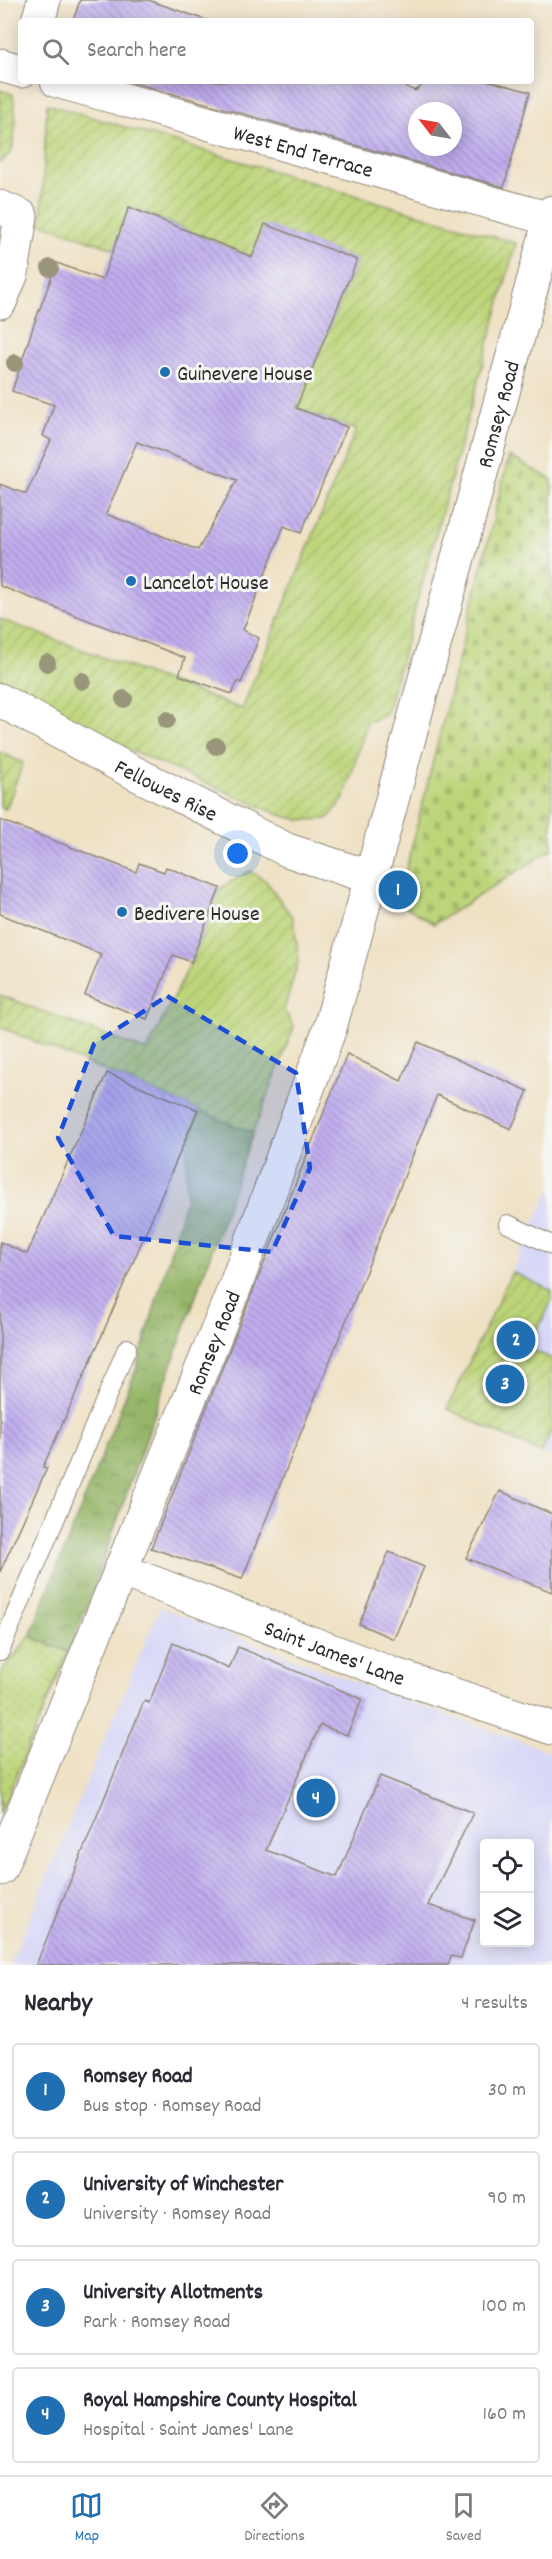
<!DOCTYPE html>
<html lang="en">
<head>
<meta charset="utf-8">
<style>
	:root { --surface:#fff; --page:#f7f7f7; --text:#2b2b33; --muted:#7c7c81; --line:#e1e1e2; --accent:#1f6fb2 }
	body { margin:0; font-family:Dekko,sans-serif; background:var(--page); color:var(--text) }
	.controls { position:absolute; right:18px; bottom:18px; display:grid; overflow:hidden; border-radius:6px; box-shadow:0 3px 15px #0003 }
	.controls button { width:54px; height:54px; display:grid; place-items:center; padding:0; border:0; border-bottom:2px solid var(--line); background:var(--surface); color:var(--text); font:30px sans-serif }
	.compass { position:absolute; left:408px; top:102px; width:54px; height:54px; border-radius:50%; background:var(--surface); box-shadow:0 3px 15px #0003; rotate:301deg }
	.you { position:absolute; left:238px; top:854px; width:21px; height:21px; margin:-15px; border:4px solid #fff; border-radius:50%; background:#1a73e8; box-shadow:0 0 0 9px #1a73e833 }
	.badge { display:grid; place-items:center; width:39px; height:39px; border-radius:50%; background:var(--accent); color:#fff; font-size:20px; font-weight:700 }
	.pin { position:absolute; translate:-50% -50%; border:3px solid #fff; box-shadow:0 2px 6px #0006 }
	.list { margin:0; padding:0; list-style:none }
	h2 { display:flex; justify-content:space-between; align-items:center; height:78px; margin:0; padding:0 24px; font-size:26px }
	h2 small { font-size:20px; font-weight:400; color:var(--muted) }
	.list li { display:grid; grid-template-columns:39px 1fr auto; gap:18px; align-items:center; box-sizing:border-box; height:96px; margin:0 12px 12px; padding:0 12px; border:2px solid var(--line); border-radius:6px }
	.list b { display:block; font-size:22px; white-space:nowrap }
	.list p { margin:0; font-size:20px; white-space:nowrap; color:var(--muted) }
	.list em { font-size:20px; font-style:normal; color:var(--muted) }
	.icon { flex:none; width:33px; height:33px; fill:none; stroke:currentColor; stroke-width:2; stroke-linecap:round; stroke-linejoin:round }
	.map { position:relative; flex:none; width:552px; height:1965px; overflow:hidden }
	.search { position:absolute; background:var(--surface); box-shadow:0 3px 15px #0003; left:18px; right:18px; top:18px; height:66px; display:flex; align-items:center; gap:15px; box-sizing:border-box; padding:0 21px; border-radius:6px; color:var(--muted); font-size:22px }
	.sheet { height:510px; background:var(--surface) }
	nav { display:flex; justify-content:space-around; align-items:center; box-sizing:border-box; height:84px; border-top:2px solid var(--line); background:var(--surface); font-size:16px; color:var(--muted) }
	nav a { display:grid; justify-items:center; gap:3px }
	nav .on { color:var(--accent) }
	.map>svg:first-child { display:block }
	.built { fill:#d7d7f8; fill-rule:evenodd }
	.grass { fill:url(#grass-dots); stroke:#748052; stroke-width:1.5 }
	.forest { fill:url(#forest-crowns); stroke:#60704a; stroke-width:1.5 }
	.cemetery { fill:url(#cemetery-stones); stroke:#748052; stroke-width:1.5 }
	.garden { fill:url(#garden-furrows); stroke:#748052; stroke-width:1.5 }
	.building { fill:url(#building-back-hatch); fill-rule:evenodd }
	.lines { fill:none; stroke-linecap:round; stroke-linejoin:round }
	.service-casing { stroke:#8d8678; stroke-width:20 }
	.minor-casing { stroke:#8d8678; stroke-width:35 }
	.secondary-casing { stroke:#8d8678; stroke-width:35 }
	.service { stroke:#fff; stroke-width:18 }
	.minor { stroke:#fff; stroke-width:33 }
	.secondary { stroke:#fff; stroke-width:33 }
	.tree { fill:#98957a }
	.marked { fill:#1d4ed8; fill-opacity:0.2; stroke:#1d4ed8; stroke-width:4.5; stroke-dasharray:12 8; stroke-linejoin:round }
	.poi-dot { fill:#1f6fb2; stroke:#f6f6f2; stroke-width:2 }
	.labels { text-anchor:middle; stroke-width:6; stroke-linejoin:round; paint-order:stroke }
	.street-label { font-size:22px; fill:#2b2b2b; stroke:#f6f6f2 }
	.poi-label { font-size:22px; fill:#2b2b2b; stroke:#f6f6f2; text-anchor:start }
</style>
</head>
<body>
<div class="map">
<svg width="552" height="1965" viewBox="0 0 552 1965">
	<defs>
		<pattern id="grass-dots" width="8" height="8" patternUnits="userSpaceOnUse" patternTransform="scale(1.5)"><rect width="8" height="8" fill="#bdd579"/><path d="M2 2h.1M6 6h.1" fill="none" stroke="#a3b769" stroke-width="1.8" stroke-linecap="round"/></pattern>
		<pattern id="forest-crowns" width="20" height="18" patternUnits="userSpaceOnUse" patternTransform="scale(1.5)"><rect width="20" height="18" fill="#96b669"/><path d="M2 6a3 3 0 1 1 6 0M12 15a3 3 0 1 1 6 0" fill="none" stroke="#7b9457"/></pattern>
		<pattern id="cemetery-stones" width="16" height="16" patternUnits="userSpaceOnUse" patternTransform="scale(1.5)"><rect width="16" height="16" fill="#bdd579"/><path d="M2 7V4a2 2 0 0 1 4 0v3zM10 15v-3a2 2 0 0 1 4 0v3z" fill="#a3b769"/></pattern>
		<pattern id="garden-furrows" width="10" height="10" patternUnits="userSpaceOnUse" patternTransform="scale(1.5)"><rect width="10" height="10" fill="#bdd579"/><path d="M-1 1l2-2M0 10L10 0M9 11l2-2" fill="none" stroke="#a3b769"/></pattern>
		<pattern id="building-back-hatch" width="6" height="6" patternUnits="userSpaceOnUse" patternTransform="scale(1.5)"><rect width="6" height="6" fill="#c0adef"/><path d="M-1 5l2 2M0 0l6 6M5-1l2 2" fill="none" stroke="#9c8dc2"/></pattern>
	</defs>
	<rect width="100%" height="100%" fill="#f6f6f2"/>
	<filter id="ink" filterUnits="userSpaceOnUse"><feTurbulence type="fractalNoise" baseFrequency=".0167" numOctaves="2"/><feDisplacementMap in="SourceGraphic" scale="12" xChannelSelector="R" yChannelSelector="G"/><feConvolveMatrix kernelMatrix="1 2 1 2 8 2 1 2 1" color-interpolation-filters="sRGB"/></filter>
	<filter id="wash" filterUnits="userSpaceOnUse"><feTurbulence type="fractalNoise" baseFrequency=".008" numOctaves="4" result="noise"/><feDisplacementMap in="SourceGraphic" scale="24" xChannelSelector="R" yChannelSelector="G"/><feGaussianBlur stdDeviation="1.35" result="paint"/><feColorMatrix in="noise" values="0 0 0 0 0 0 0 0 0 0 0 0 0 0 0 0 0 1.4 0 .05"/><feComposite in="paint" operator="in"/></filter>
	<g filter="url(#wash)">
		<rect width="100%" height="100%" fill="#efe1c4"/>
		<path class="built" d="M552 1186V1458L447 1409Z
			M160 1607 371 1688 552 1753V1965H10ZM484 1844H530V1942H484Z"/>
		<path class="grass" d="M30 1636 68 1652 0 1814V1674Z"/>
		<path class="forest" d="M198 1110 253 1133 88 1604 68 1652 30 1636 137 1367 186 1198 187 1146Z"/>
		<path class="cemetery" d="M509 456 552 480V849L434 924 398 902Z"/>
		<path class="garden" d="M0 90 13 94 16 120 12 151 0 163Z
			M47 104 516 243 386 715 367 722 344 799 328 819 300 820 280 815 44 713 0 689V619L242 709 356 430 296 408 357 260 265 225 252 257 130 207 114 249 41 223Z
			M0 752 23 763 6 809 0 807Z
			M250 871 266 881 293 918 299 959 284 1010 294 1027 253 1133 0 1027V995L147 1051 191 962 220 888Z
			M512 1272 552 1291V1300L529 1348 552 1359V1430L541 1453 447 1409Z"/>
		<g id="blocks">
			<path class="building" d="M80 0H148L209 21H73Z
				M127 81H394L415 91 428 81H490L530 92 504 187ZM417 111H453V147H417Z
				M129 207 252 257 265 224 357 260 296 408 347 427 301 533 284 526 243 630 259 638 241 683 238 681 232 694 179 675 185 658 0 586V484L26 494 51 440 43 436 54 405 12 391 34 324 57 263 102 280ZM137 442 237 480 198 550 106 514Z
				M0 820 136 872 139 863 164 872 166 867 220 888 191 962 173 955 147 1019 85 995 101 954 0 914Z
				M418 1042 528 1091 511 1129 437 1095 242 1579 151 1548 347 1054 401 1081Z
				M107 1073 198 1110 99 1342 43 1467 47 1468 0 1572V1242L27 1254Z
				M500 1491 552 1514V1592L466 1558Z
				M389 1552 424 1567 394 1639 359 1624Z
				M173 1643 229 1669 238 1647 362 1699 347 1735 320 1725 266 1850 337 1877 380 1776 473 1813 428 1905 475 1920 461 1958 451 1956 448 1965H36L144 1701 149 1703Z"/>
		</g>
	</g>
	<g filter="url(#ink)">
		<use href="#blocks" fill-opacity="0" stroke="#8d8678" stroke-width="1.5"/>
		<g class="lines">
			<g class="service-casing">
				<path id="service" d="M508 1224 552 1245
					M0 1651 127 1348"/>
			</g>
			<g class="minor-casing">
				<g id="minor">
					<path d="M38 21 44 0"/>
					<path d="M0 65 21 71"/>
					<path id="s1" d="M57 81 550 219"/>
					<path d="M0 207 21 216 12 273 0 302"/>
					<path id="s2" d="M0 700 125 768 287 850 373 878"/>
					<path id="s3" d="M120 1570 390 1673 552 1728"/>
				</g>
			</g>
			<g class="secondary-casing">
				<g id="secondary">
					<path id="s4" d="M0 1869 236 1284 330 1028 552 212"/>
				</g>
			</g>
			<use href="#service" class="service"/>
			<use href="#minor" class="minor"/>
			<use href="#secondary" class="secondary"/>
		</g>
		<g class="tree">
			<circle cx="50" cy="268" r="9"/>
			<circle cx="15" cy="363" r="9"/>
			<circle cx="47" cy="663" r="9"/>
			<circle cx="82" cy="681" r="9"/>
			<circle cx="124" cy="699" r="9"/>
			<circle cx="167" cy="720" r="9"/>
			<circle cx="216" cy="746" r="9"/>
		</g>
	</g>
	<path class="marked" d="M167 996 296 1073 310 1168 272 1252 114 1236 58 1138 94 1044Z"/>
	<g class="poi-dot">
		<circle cx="165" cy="372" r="6"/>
		<circle cx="131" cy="581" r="6"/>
		<circle cx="122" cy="912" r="6"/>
	</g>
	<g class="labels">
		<g class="street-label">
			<text dy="8" stroke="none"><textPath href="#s1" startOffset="256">West End Terrace</textPath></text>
			<text dy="8" stroke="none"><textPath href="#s4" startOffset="1540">Romsey Road</textPath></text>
			<text dy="8" stroke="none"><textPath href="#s2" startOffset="189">Fellowes Rise</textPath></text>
			<text dy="8" stroke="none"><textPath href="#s4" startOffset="568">Romsey Road</textPath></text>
			<text dy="8" stroke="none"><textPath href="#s3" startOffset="230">Saint James' Lane</textPath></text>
		</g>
		<g class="poi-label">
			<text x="177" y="380">Guinevere House</text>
			<text x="143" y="589">Lancelot House</text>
			<text x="134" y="920">Bedivere House</text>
		</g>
	</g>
</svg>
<div class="controls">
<button><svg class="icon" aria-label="locate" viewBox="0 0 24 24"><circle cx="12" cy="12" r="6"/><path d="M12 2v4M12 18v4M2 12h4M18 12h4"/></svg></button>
<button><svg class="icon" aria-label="layers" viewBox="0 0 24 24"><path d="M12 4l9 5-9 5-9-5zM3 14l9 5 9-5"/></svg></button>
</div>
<svg class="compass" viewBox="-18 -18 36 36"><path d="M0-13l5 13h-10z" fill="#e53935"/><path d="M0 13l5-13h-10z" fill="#7c7c81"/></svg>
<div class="you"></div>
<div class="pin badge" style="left:398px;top:890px">1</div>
<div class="pin badge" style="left:516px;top:1340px">2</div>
<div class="pin badge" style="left:505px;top:1384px">3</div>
<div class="pin badge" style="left:316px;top:1798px">4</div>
<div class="search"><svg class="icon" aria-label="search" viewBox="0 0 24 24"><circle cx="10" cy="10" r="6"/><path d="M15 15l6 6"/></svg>Search here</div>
</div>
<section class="sheet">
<h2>Nearby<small>4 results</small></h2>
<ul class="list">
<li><span class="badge">1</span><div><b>Romsey Road</b><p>Bus stop · Romsey Road</p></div><em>30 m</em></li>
<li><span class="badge">2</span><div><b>University of Winchester</b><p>University · Romsey Road</p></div><em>90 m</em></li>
<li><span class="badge">3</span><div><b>University Allotments</b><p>Park · Romsey Road</p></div><em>100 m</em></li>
<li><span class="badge">4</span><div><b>Royal Hampshire County Hospital</b><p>Hospital · Saint James' Lane</p></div><em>160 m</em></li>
</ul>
</section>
<nav>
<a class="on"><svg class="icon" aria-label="map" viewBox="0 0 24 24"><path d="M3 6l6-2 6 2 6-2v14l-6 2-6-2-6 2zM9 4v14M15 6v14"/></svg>Map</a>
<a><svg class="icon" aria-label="directions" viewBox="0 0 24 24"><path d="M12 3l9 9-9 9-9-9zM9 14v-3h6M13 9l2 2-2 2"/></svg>Directions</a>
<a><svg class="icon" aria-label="saved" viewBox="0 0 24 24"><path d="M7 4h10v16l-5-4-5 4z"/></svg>Saved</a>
</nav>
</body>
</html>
